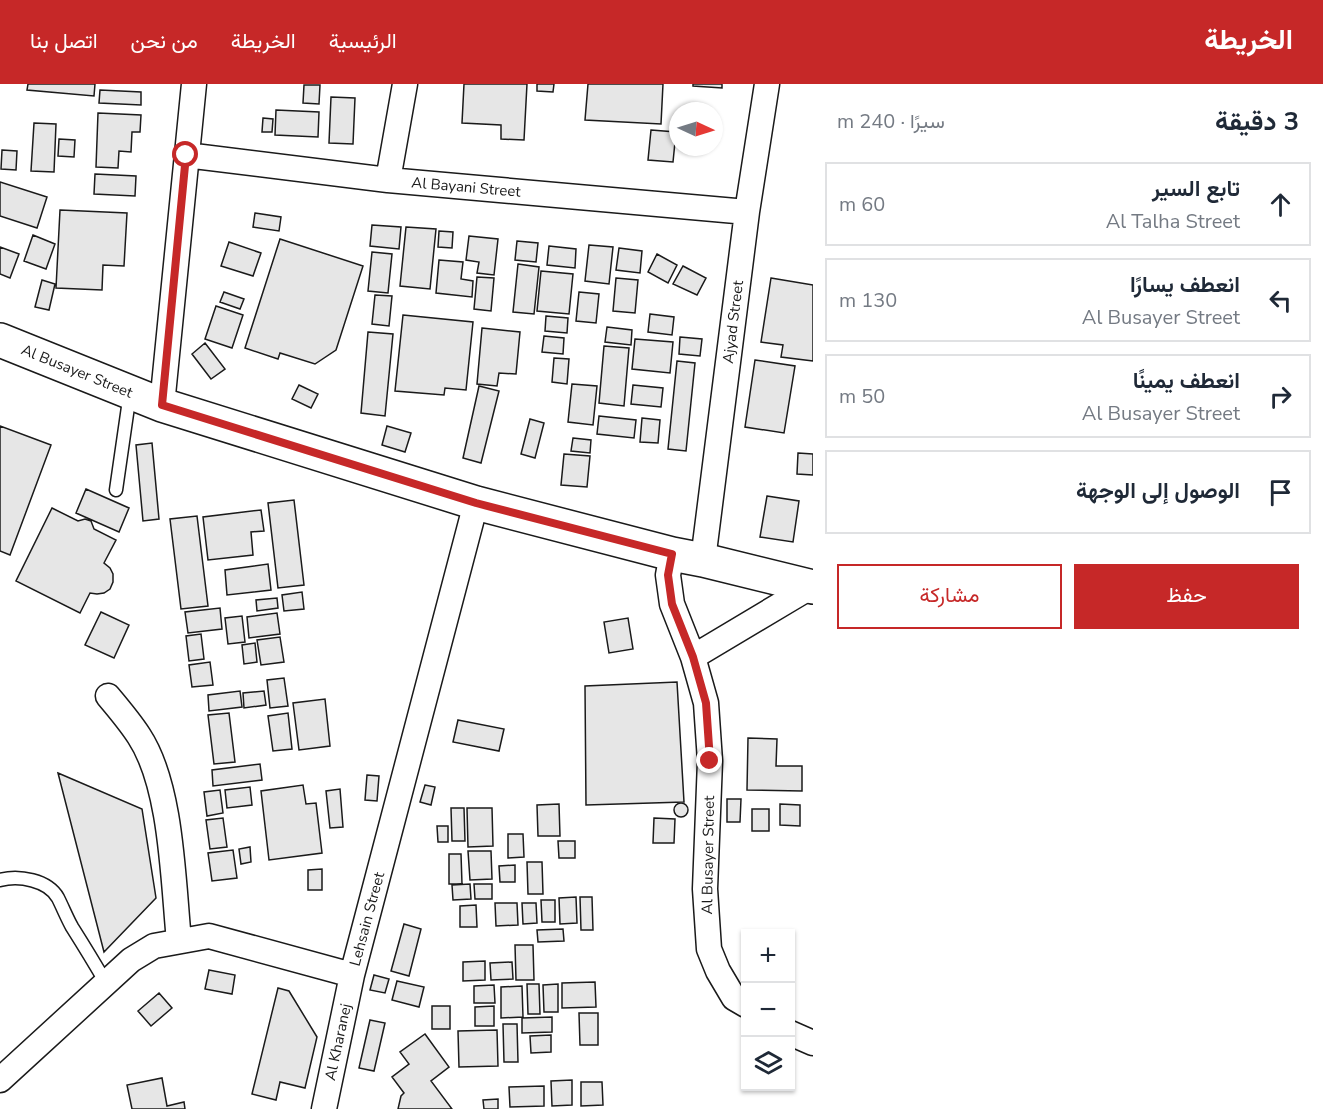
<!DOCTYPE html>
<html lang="ar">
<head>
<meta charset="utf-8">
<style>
	:root { --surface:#fff; --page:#f6f6f7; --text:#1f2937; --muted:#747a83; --line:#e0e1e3; --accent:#c62828 }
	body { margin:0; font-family:"Nunito Sans",Vazirmatn,sans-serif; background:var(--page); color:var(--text); direction:rtl }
	.controls { position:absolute; right:18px; bottom:18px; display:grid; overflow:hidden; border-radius:0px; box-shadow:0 2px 4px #0004 }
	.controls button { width:54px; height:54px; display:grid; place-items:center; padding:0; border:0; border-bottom:2px solid var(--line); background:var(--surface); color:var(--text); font:30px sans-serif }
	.compass { position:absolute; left:669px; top:18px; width:54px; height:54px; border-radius:50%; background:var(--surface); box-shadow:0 2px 4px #0004; rotate:94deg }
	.stop { position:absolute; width:18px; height:18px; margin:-14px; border:4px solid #c62828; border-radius:50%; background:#fff }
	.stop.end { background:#c62828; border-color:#fff; box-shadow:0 2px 6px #0008 }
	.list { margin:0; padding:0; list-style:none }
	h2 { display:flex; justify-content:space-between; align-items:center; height:78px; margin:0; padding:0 24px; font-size:26px }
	h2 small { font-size:20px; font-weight:400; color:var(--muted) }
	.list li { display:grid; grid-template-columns:39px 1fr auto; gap:18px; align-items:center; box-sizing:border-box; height:84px; margin:0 12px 12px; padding:0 12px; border:2px solid var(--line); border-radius:0px }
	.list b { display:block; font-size:22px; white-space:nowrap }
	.list p { margin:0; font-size:20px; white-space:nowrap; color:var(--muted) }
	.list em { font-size:20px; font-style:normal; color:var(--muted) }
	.actions { display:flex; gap:12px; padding:18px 24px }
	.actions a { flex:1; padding:14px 0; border:2px solid var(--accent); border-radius:0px; text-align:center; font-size:21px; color:var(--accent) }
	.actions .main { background:var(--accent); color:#fff }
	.icon { flex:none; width:33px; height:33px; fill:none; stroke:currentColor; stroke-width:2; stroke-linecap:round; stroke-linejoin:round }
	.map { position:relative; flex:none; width:813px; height:1025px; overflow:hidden; direction:ltr }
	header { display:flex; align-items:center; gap:36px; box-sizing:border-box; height:84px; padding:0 30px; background:var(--accent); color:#fff }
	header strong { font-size:28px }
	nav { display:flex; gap:33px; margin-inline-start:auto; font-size:21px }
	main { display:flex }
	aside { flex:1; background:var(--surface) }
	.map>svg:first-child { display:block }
	.building { fill:#e6e6e6; stroke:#1a1a1a; stroke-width:1.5 }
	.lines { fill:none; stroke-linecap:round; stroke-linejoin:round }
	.lane-casing { stroke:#1a1a1a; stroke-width:15 }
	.street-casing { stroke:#1a1a1a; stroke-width:27 }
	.secondary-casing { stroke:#1a1a1a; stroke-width:36 }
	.lane { stroke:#fff; stroke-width:12 }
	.street { stroke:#fff; stroke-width:24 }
	.secondary { stroke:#fff; stroke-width:33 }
	.route { stroke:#c62828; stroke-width:8 }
	.labels { text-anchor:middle; stroke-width:4.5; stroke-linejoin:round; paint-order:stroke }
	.street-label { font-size:15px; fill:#1a1a1a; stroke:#fff }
</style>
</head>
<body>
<header>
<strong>الخريطة</strong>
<nav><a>الرئيسية</a><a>الخريطة</a><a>من نحن</a><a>اتصل بنا</a></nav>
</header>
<main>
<aside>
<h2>3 دقيقة<small>سيرًا · 240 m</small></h2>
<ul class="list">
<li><svg class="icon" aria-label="ahead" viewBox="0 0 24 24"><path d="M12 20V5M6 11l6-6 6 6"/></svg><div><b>تابع السير</b><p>Al Talha Street</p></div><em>60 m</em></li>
<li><svg class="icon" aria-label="left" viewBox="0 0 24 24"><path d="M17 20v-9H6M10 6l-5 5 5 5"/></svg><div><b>انعطف يسارًا</b><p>Al Busayer Street</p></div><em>130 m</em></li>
<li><svg class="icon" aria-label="right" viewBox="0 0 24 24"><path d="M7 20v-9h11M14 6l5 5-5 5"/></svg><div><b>انعطف يمينًا</b><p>Al Busayer Street</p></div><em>50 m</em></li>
<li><svg class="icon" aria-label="arrive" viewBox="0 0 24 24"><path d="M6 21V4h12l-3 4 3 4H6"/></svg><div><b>الوصول إلى الوجهة</b></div></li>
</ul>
<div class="actions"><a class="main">حفظ</a><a>مشاركة</a></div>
</aside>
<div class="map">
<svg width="813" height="1025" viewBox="0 0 813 1025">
	<rect width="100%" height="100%" fill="#fff"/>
	<path class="building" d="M28 0H95L94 12 27 6Z
		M464 0H527L524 56 501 55V41L462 39Z
		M537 0H554L553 8 537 7Z
		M588 0H663L661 40 585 36Z
		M693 0H722V4L693 2Z
		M304 1H320L319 20 303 19Z
		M100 6 141 8V21L99 19Z
		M331 13 355 14 353 60 329 59Z
		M276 26 319 28 318 53 275 51Z
		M98 29 141 31 140 48H132L131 68 119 67 118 84 96 83Z
		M263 34 273 35 272 48H262Z
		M34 39 56 40 54 88 31 87Z
		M651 46 676 48 673 78 648 76Z
		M59 55 75 56 74 73 58 72Z
		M2 66 17 67 16 86 1 85Z
		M95 90 136 92 135 112 94 110Z
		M0 98 47 113 37 144 0 132Z
		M60 126 127 129 124 182 103 181 102 206 56 204Z
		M255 129 281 133 279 147 253 143Z
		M372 141 401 143 399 165 370 162Z
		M406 143 436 145 430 205 400 202Z
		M439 147 453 148 452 164 438 163Z
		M33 151 55 160 46 185 24 177Z
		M469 152 498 155 494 191 477 189 479 178 466 176Z
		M280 155 363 182 336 266 315 280 280 269 278 275 245 264Z
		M517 157 538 159 536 178 515 176Z
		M229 158 261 169 253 192 221 182Z
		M589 161 613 163 609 200 585 197Z
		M549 162 576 165 575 184 547 181Z
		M0 163 19 170 10 194 0 190Z
		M619 164 642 167 640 189 616 186Z
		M372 168 392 170 388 209 368 207Z
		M657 170 677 181 668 199 648 188Z
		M439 176 463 178 461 195 473 197 472 213 436 209Z
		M518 180 539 183 534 230 513 228Z
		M683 182 706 194 697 211 673 200Z
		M541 187 573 190 569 230 537 227Z
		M477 193 494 194 491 227 474 225Z
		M616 194 638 196 635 229 613 227Z
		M771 194 813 201V277L781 273 783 261 761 258Z
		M42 196 55 200 49 226 35 223Z
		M224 208 244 215 240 225 220 218Z
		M579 208 599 210 596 239 576 237Z
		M375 211 392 212 389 242 372 240Z
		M216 222 243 231 232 264 205 255Z
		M650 230 674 233 672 251 648 248Z
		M403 231 473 238 466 306 445 304 444 311 395 307Z
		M546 232 568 234 567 249 545 247Z
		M607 243 632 246 631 261 605 258Z
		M482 244 520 248 516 290 499 289 497 302 477 300Z
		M368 248 393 250 385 332 361 329Z
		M544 252 564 254 563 270 542 268Z
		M680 253 702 255 700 272 679 270Z
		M635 255 673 258 670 289 632 285Z
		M205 259 225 285 211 295 192 270Z
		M604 262 629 264 624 322 599 319Z
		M554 274 569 275 567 300 552 298Z
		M755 276 795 282 784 349 745 343Z
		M677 277 695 279 686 367 668 365Z
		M572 300 597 302 593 341 568 338Z
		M299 301 318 310 311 324 292 315Z
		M633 301 663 304 661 323 631 320Z
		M479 302 499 307 481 379 463 374Z
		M599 332 636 336 634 354 597 350Z
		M642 334 660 336 658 359 640 358Z
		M530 335 544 339 535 374 521 370Z
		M0 342 51 361 10 471 0 467Z
		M387 342 411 349 405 368 382 361Z
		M573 354 591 356 590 369 571 367Z
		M152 359 159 435 143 437 136 361Z
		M798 369 813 370V391L797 390Z
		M564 370 590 372 587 403 561 401Z
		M86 405 129 424 119 448 76 429Z
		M767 412 799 417 793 458 760 453Z
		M294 416 304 501 278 504 268 419Z
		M52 424 78 437 85 435 91 437 94 445 116 456 104 479 110 484 113 490V498L110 505 104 509 97 510 90 509 80 529 16 497Z
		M261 426 264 447 251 448 253 471 208 476 203 433Z
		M197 432 208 522 181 525 170 435Z
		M268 480 271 506 227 511 225 486Z
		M302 508 304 525 284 527 282 511Z
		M277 514 278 524 257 527 256 516Z
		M220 524 222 545 188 549 185 528Z
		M101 528 129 541 114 574 85 561Z
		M277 529 280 550 249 554 247 533Z
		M242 532 245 558 228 560 225 534Z
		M628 534 633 565 609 569 604 538Z
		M201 550 204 575 189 577 186 552Z
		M280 553 284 578 261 581 257 556Z
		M255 559 257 578 244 580 242 561Z
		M210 578 213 601 192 603 189 581Z
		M284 594 288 622 270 624 267 596Z
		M677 598 684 718 586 721 585 602Z
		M240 607 242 623 209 627 208 611Z
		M264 607 266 621 244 624 243 609Z
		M325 615 330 662 299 666 293 619Z
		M229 629 235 678 214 680 208 631Z
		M288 629 292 665 273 667 268 632Z
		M458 636 504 645 499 667 453 658Z
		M748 654 777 655 776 682H802V707L747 706Z
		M260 680 262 696 213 702 212 686Z
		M58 689 142 725 156 814 104 868Z
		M367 691 379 692 377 717 365 716Z
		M303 701 306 720 316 719 322 769 269 776 261 707Z
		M425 701 435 703 431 721 420 718Z
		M250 703 252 721 227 724 225 706Z
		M340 705 343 743 330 744 326 707Z
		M220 706 223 729 207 732 204 708Z
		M727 715H741L740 738H727Z
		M674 726a7 7 0 1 1 14 0a7 7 0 1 1-14 0Z
		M559 720 560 752H538L537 721Z
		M780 720 800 721V742L780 741Z
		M451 724H464L465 757H452Z
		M467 724H492L493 762 468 763Z
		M752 725H769V747H752Z
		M223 734 227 763 210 765 206 736Z
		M654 734 675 735 674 759H653Z
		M437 742H448V758H438Z
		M508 750H523L524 773 508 774Z
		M558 757H575V774H559Z
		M250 763 251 778 241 780 239 765Z
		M233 766 237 794 212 797 208 769Z
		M468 767H491L492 795 470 796Z
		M449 770H461L462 800H449Z
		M527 778H542L543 810H528Z
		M515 781V798H500L499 782Z
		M322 785V806H308V786Z
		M470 800 471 815 453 816 452 801Z
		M474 800H492V815H475Z
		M576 813 577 839 560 840 559 814Z
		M580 813H592L593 846H581Z
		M541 816H555V838H542Z
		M495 819H517L518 841 496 842Z
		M522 819H536L537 839 523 840Z
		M476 821 477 843H460V822Z
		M404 840 421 845 409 892 391 887Z
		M563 845 564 857 538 858 537 846Z
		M515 861H533L534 896H516Z
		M485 877V896L463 897V878Z
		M512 878 513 895 491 896 490 879Z
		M209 886 235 891 232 910 205 905Z
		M374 891 389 895 385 909 370 906Z
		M397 897 424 903 419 923 392 916Z
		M595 898 596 923 562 924V899Z
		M527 900H539L540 930H528Z
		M558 900V928H544L543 901Z
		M494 901 495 919H474V902Z
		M522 902 523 933 501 934V903Z
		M278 904 289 907 317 953 305 1004 280 998 276 1016 252 1010Z
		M159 909 172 924 151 942 138 927Z
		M432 922H450V945H432Z
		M494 922V942H475V923Z
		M579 929H598V961H580Z
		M552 933V948L522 949V934Z
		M370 936 385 939 374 987 359 984Z
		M503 940H517L518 978H504Z
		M497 946 498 982 459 983 458 947Z
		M425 950 449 983 431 997 452 1025H398L401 1012 404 1009 392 993 409 980 400 968Z
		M551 951V968L531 969 530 952Z
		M162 994 167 1022 184 1018 185 1025H132L127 1001Z
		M572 996V1021L552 1022 551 997Z
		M581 998H602L603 1021 581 1022Z
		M544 1002V1022L510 1023 509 1003Z
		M498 1015V1025H484L483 1016Z"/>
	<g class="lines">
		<g class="lane-casing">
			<path id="lane" d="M116 406 130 309
				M0 796C19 791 48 796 58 814 63 824 67 834 72 843 84 862 95 880 106 899"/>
		</g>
		<g class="street-casing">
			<path id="street" d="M186 71 388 96 747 128
				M388 96 405 0
				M162 321 194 0
				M672 470 668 491 672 520 693 573 706 619 710 677 705 805 709 865 718 887 734 914 746 921
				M703 476 747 128 767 0
				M693 573 812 502
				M108 612C119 625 130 638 139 652 172 702 173 797 179 857
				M790 949 813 959
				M0 996 131 876 154 862 209 852 352 891 476 419
				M324 1025 352 891"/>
		</g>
		<g class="secondary-casing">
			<path id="secondary" d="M0 256 162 321 476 419 672 470 703 476 813 503"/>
		</g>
		<use href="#lane" class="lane"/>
		<use href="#street" class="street"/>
		<use href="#secondary" class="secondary"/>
	</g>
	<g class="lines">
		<path class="route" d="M186 71 162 321 476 419 672 470 668 491 672 520 693 573 706 619 710 677"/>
	</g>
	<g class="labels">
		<g class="street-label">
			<text transform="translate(466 103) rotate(5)" y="5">Al Bayani Street</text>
			<text transform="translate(733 238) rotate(-83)" y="5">Ajyad Street</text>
			<text transform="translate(77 287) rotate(22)" y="5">Al Busayer Street</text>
			<text transform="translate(708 771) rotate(-89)" y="5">Al Busayer Street</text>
			<text transform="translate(367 835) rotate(-75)" y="5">Lehsain Street</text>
			<text transform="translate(338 958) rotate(-78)" y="5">Al Kharanej</text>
		</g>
	</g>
</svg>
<div class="controls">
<button>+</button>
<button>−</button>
<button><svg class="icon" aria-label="layers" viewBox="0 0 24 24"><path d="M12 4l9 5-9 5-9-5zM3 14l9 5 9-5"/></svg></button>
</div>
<svg class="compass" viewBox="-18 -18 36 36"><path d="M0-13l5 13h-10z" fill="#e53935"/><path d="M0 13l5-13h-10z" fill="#747a83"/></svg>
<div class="stop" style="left:186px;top:71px"></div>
<div class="stop end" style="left:710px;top:677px"></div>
</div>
</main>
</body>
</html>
